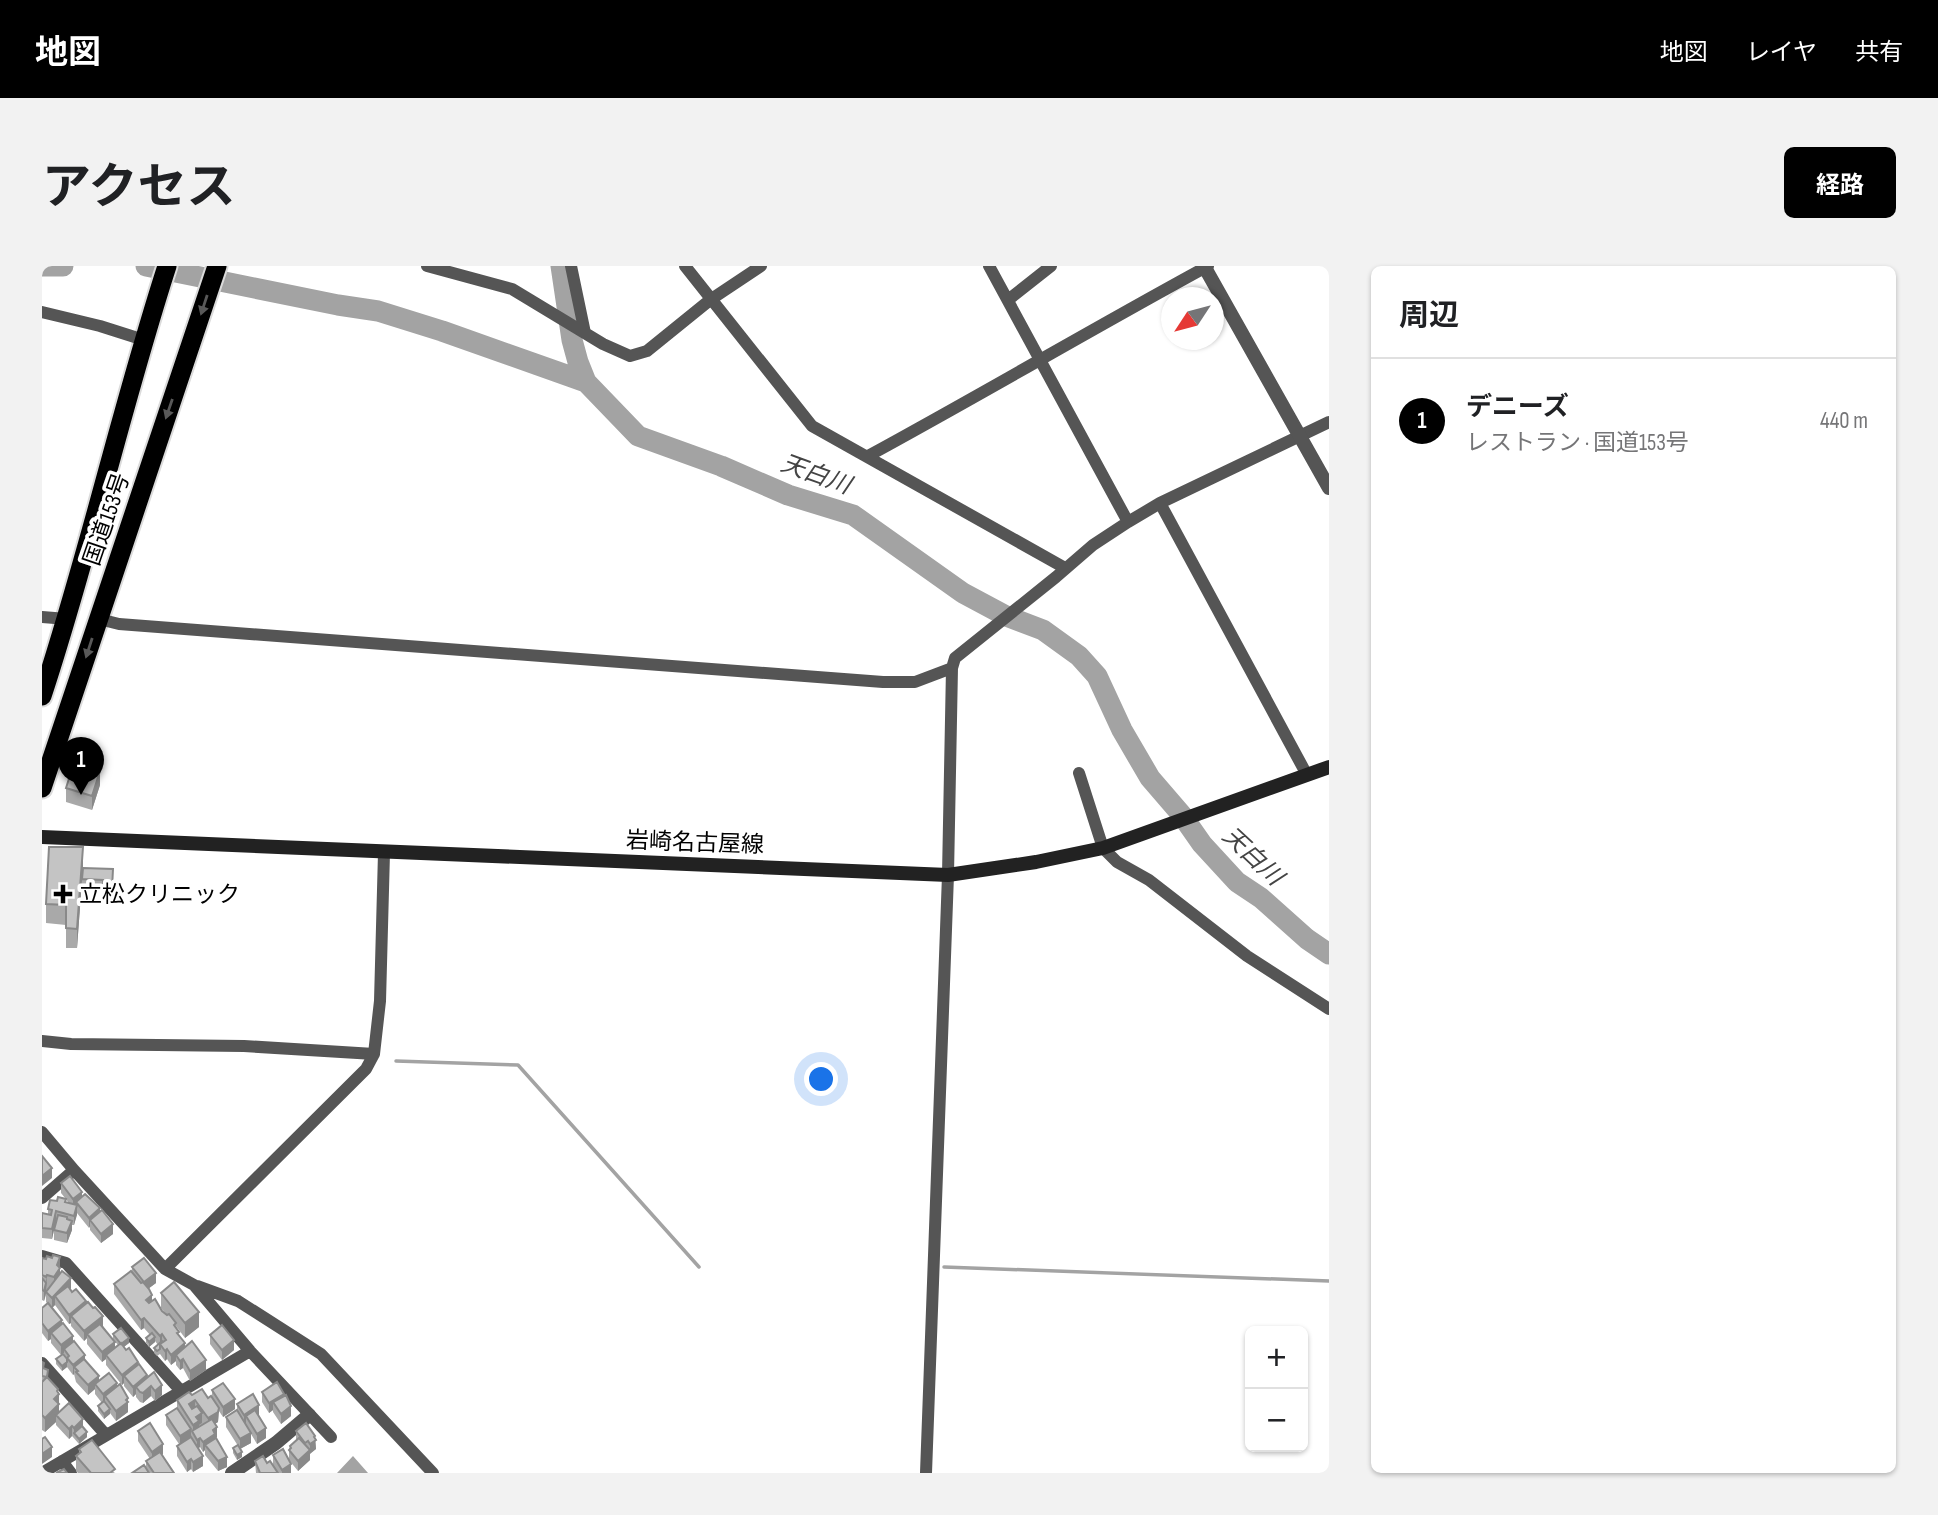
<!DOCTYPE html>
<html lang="ja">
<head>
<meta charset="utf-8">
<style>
	:root { --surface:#fff; --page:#f2f2f2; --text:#202124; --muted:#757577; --line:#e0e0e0; --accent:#000 }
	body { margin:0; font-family:"Sofia Sans Condensed","Noto Sans JP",sans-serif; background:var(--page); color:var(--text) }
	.controls { position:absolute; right:21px; bottom:21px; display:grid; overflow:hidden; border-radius:10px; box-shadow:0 2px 5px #0004 }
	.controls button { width:63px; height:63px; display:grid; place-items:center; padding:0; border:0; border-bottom:2px solid var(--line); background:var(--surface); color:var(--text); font:35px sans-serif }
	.compass { position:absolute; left:1119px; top:21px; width:63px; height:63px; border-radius:50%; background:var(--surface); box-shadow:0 2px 5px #0004; rotate:234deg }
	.you { position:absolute; left:780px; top:814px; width:24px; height:24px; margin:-18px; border:5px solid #fff; border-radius:50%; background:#1a73e8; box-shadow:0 0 0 10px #1a73e833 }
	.badge { display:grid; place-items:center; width:46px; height:46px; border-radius:50%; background:var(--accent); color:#fff; font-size:23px; font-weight:700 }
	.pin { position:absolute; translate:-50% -58px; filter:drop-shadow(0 2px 4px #0008) }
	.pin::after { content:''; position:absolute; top:37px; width:24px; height:21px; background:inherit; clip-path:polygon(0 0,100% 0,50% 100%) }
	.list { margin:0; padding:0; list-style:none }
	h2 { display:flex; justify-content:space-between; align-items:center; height:91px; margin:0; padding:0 28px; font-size:30px }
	h2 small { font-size:23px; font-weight:400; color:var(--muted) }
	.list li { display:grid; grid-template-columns:46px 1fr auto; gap:21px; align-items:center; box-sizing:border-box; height:126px; padding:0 28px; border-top:2px solid var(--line) }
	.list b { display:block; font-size:26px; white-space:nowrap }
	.list p { margin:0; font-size:23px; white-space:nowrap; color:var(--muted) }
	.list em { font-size:23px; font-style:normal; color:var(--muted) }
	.map { position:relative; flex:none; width:1287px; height:1207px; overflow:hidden; border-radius:10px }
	header { display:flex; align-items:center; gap:42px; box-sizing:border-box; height:98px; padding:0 35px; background:var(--accent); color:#fff }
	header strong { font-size:33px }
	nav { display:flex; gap:38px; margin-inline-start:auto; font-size:24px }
	.intro { display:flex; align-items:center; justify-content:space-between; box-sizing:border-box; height:168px; padding:0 42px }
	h1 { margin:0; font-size:49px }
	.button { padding:18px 32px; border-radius:10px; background:var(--accent); color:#fff; font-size:24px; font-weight:700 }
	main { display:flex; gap:42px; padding:0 42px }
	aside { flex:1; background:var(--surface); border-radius:10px; box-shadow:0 2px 5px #0004 }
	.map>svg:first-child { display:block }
	.water { fill:#a3a3a3 }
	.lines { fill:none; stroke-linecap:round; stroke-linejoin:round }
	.stream { stroke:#a3a3a3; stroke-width:3.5 }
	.river { stroke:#a3a3a3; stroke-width:21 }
	.trunk-casing { stroke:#dbdbdb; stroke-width:23 }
	.minor { stroke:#555; stroke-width:12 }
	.tertiary { stroke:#555; stroke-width:14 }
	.secondary { stroke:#222; stroke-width:14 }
	.trunk { stroke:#000; stroke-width:19 }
	.wall { fill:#a9a9a9 }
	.shaded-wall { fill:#898989 }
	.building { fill:#c4c4c4; stroke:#898989; stroke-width:2 }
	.oneway { fill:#595959 }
	.poi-dot { fill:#000; stroke:#fff; stroke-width:2.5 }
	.labels { text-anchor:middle; stroke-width:7; stroke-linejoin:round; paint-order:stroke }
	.street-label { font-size:23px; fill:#000; stroke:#fff }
	.poi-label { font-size:23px; fill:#000; stroke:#fff; text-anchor:start }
	.water-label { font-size:24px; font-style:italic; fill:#444; stroke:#fff }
</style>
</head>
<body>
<header>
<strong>地図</strong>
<nav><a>地図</a><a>レイヤ</a><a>共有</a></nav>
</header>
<div class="intro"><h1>アクセス</h1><a class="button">経路</a></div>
<main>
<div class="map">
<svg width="1287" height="1207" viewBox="0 0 1287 1207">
	<rect width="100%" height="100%" fill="#fff"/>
	<path class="water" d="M311 1190 326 1207H294H295Z"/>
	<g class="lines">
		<path class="stream" d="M354 795 476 799 657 1001
			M902 1001 1287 1015"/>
		<path class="river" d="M0 0H21
			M104 0 296 39 336 45 400 65 544 116 596 170 679 200 746 229 811 249 921 327 964 350 1001 364 1037 390 1055 410 1080 464 1108 512 1139 548 1160 578 1195 616 1219 632 1265 673 1287 688
			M519 0 530 74 536 96 544 116"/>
		<g class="trunk-casing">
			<path id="trunk" d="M0 430C47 288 79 142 125 0
				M0 522 175 0"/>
		</g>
		<path class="minor" d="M385 0 470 23 561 78 588 90 605 85 668 34 719 0
			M529 0 543 67
			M643 0 770 160 1023 302
			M947 0 1086 256
			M966 34 1009 0
			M0 46 58 60 102 74
			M826 190C940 128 1052 62 1166 0
			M1118 237 1265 509
			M0 351 25 353
			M57 353 77 358 841 416H873L910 402
			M1037 507 1061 582 1075 596 1107 614 1205 690 1287 743
			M0 775 29 778 202 780 332 788
			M0 866 32 904 123 1003 152 1019 208 1085 289 1171
			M0 932 32 904
			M0 990 24 997 139 1125
			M123 1003 324 803 332 788 338 735 342 587
			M155 1020 196 1035 279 1088 391 1207
			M0 1097 64 1169
			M20 1195 29 1207
			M0 1207 208 1085
			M884 1207 906 609 910 402 913 392 1014 311 1051 279 1086 256 1118 237 1287 156"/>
		<path class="tertiary" d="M1162 0 1287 222
			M190 1207 234 1177 267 1149"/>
		<path class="secondary" d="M0 571 906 609 994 596 1061 582 1287 501"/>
		<use href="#trunk" class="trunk"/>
	</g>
	<path class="wall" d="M58 519 50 544 24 536V522Z
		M41 602 71 603 70 628H61V619L40 618V614L35 682H24V659L4 657V638Z
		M19 917 40 931 58 946 71 968 59 977 48 964V960L47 962 35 947 32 959H30V964L25 977 12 974V964L14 955 10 973 0 972V947L6 948V943L24 936 27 937 19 927Z
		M0 992 18 1001V1007L29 1022 28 1023 44 1038 61 1060 73 1082 76 1079 71 1073V1068L87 1077 82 1081 120 1129 113 1135 109 1130 101 1137 98 1136 94 1131V1128L91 1131 82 1120V1117L80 1119 64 1099V1093L60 1096 45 1078V1072L42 1075 29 1060V1057L27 1058 13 1039 10 1042 57 1115 75 1121 86 1132V1146L74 1155 68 1147 62 1153 56 1145V1140L60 1137 53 1128V1123L46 1129 34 1116 32 1108 31 1109 25 1101 20 1105 14 1098V1093L22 1089V1087L19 1089 9 1077V1073L6 1075 0 1067V1042L6 1038 4 1036V1029L2 1035 0 1034Z
		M90 1001 114 1017 107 1022 110 1035 120 1045 125 1049 119 1042V1027L157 1061 143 1072 134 1060 137 1070 143 1081 164 1104 148 1115 141 1102 138 1104 134 1099V1095L129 1099 125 1093 123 1095 118 1088 115 1090 112 1087V1082L116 1079 113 1075V1076L107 1081 104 1077V1072L108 1069 102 1062 99 1064 72 1028V1018L90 1006Z
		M168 1069 192 1084 180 1094 168 1078Z
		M0 1096 6 1112 17 1128V1146L41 1162 45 1171 37 1178 30 1170 27 1173 14 1159V1156L3 1166 0 1164Z
		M170 1124 193 1143 181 1151 177 1145 176 1156 173 1158 175 1171 173 1172 185 1201 176 1205 163 1189V1184L161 1186 158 1181 156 1183 161 1200 151 1206 149 1203 145 1206 135 1190V1180L137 1178 124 1159V1149L135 1142V1134L150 1129 170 1132Z
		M220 1126 242 1130 249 1150 239 1158 231 1146V1144L227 1147 220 1136Z
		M195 1138 217 1149 216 1150 224 1172 215 1178 209 1168V1177L198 1183 184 1161V1151L195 1145Z
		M96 1165 121 1188 120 1189 132 1207H90L104 1203V1195L108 1193 96 1175Z
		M254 1165 273 1173 274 1183 268 1187V1194L256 1205 247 1194V1184L248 1180 254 1175Z
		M191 1182 200 1191 195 1194 191 1187Z
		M37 1183 73 1207H36L34 1205V1190L37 1188Z
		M231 1189 249 1207H214L213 1195 231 1198Z"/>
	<path class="shaded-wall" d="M58 505V519L50 544V530Z
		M41 581V600L35 682V663Z
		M10 902V912L0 920V910Z
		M40 926V936H34V941L31 943V933Z
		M35 939V949L32 959V950Z
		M58 942V952L48 954V960L47 962V952Z
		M14 945V955L10 973V963Z
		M30 955V964L25 977V967Z
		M71 958V968L59 977V968Z
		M18 991V1012L12 1021V1011Z
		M114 1007V1017L102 1026V1016Z
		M5 1009 4 1027 2 1035V1025Z
		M29 1012V1022L17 1035 13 1030V1039L10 1042V1032Z
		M110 1029V1039L104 1044V1034Z
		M44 1035V1045L29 1050V1057L27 1058V1049Z
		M157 1046V1061L143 1072V1057Z
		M61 1050V1060L48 1071 45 1068V1072L42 1075V1065Z
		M102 1052V1062L99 1064V1054Z
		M20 1054V1064L9 1067V1073L6 1075V1065Z
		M120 1068V1078L118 1080V1070Z
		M31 1070V1080L22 1083V1087L19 1089V1079Z
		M113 1071V1076L107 1081V1076Z
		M87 1072V1077L79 1083V1078Z
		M192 1074V1084L180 1094V1084Z
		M73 1076V1086L64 1089V1093L60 1096V1086Z
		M143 1077V1087L134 1089V1095L129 1099V1089Z
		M125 1083V1093L123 1095V1085Z
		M43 1089V1099L32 1101V1108L31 1109V1099Z
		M141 1093V1102L138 1104V1095Z
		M164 1094V1104L148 1115V1105Z
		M25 1096V1101L20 1105V1100Z
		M96 1096V1106L82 1110V1117L80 1119V1109Z
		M105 1109V1119L94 1121V1128L91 1131V1121Z
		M57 1110V1120L53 1118V1123L46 1129V1119Z
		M75 1117V1127L63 1130V1136L61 1138V1128Z
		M120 1119V1129L113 1135V1125Z
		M109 1120V1130L101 1137V1127Z
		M16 1123V1129L17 1128V1152L14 1149V1156L3 1166V1152Z
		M242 1128V1138L231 1136V1144L227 1147V1137Z
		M86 1132V1146L74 1155V1145Z
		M193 1133V1143L181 1151V1141Z
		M153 1134V1144L147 1148V1138Z
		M217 1139V1149L207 1155 204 1150V1157L202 1158V1149Z
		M249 1140V1150L239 1158V1148Z
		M177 1142 176 1156 166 1162V1152Z
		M68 1143V1148L62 1153V1148Z
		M160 1147V1157L157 1159V1165L151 1166V1159L154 1151Z
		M41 1153V1163L32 1167V1172V1162Z
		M30 1160V1170L27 1173V1163Z
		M175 1161V1171L163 1179V1184L161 1186V1176L171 1164Z
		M224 1162V1172L215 1178V1168Z
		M149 1163V1173L138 1180V1170Z
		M45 1166V1171L37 1178V1173Z
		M209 1167V1177L198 1183V1173Z
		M273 1170 274 1183 268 1188V1178Z
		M158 1172V1181L155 1183V1174Z
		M121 1178V1188L110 1195V1186Z
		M10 1181V1191L0 1198V1188Z
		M268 1184V1194L256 1205V1195Z
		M200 1186V1191L195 1194V1189Z
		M161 1190V1200L151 1206V1196Z
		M185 1191V1201L176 1205V1195Z
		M149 1193V1203L145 1206V1196Z
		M249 1198V1207H240V1204Z"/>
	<path class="building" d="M32 497 58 505 50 530 24 522Z
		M7 581H41L35 663 24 662V639L4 638Z
		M41 602 71 603 70 623H61V614L40 613Z
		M0 890 10 902 0 910Z
		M28 910 40 926 31 933 19 917Z
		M43 928 58 942 47 952 34 936Z
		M16 931 24 933 23 936 35 939 32 950 14 945 10 963 0 962V947L9 949 10 944 6 943 8 934 15 935Z
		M60 944 71 958 59 968 48 954Z
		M16 949 25 951V953L30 955 25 967 12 964Z
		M11 989 18 991 15 999 18 1002 12 1011 5 1009 4 1011 0 1009V992L4 993 5 990 10 992Z
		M102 992 114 1007 102 1016 90 1001Z
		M20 1005 29 1012 10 1032 4 1026Z
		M89 1005 99 1017 101 1016 107 1023 110 1029 104 1034 107 1037 113 1033 120 1045 125 1049 127 1048 134 1057 132 1059 137 1066 135 1067 143 1077 129 1089 125 1083 123 1085 118 1078 124 1074 120 1068 118 1070 102 1052 99 1054 72 1018Z
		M0 1012 4 1017 2 1025 0 1024Z
		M132 1016 157 1046 143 1057 119 1027Z
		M26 1020 30 1026 34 1023 44 1035 27 1049 13 1030Z
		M46 1036 51 1042 53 1041 61 1050 42 1065 29 1050Z
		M6 1037 20 1054 6 1065 0 1057V1042Z
		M21 1057 31 1070 19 1079 9 1067Z
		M58 1058 73 1076 60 1086 45 1068Z
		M180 1059 192 1074 180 1084 168 1069Z
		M79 1062 87 1072 79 1078 71 1068Z
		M110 1067 113 1071 107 1076 104 1072Z
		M32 1075 43 1089 31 1099 25 1092 27 1090 22 1083Z
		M120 1075 121 1076 118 1078V1083L115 1085 112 1082Z
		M150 1075 164 1094 148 1105 141 1093 138 1095 134 1089Z
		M79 1077 84 1084 87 1082 96 1096 80 1109 64 1089Z
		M21 1088 25 1093V1096L20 1100 14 1093Z
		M42 1093 57 1110 46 1119 34 1106 36 1105 32 1101Z
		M0 1096 2 1097 1 1102 6 1104 5 1111 0 1110Z
		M97 1098 105 1109 91 1121 82 1110Z
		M112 1106 120 1119 113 1125 109 1120 101 1127 98 1126 94 1121Z
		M67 1107 75 1117 61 1128 53 1118Z
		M5 1111 16 1123 15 1125 17 1128 12 1133 17 1138 3 1152 0 1149V1116Z
		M235 1116 242 1128 227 1137 220 1126Z
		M181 1117 193 1133 181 1141 170 1124Z
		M78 1118 86 1132 84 1134 86 1136 74 1145 63 1130Z
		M160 1123 166 1132 169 1130 177 1142 176 1146 166 1152 153 1134 147 1138 150 1143 155 1140 160 1147 154 1151 157 1155 151 1159 135 1134 147 1126 150 1129Z
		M211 1128 217 1139 202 1149 195 1138Z
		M244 1129 249 1140 239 1148 231 1136Z
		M62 1135 68 1143 62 1148 56 1140Z
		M27 1137 41 1153 32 1162 30 1160 27 1163 14 1149Z
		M135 1142 149 1163 138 1170 124 1149Z
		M195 1144 209 1167 198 1173 184 1151Z
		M213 1144 224 1162 215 1168 204 1150Z
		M170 1153 175 1161 171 1164 173 1168 161 1176 158 1172 155 1174 150 1165Z
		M108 1157 121 1178 110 1186 96 1165Z
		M264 1157 273 1170 272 1171 274 1174 268 1178 266 1175 263 1177 254 1165Z
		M40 1160 45 1166 37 1173 32 1167Z
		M3 1171 10 1181 0 1188V1173Z
		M149 1171 161 1190 151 1196 149 1193 145 1196 135 1180Z
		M174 1172 185 1191 176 1195 163 1179Z
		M257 1172 268 1184 256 1195 247 1184 249 1182 248 1180Z
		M50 1174 73 1203 68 1207H49L34 1190 39 1186 37 1183Z
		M196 1179 200 1186 195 1189 191 1182Z
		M241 1183 249 1198 240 1204 231 1189Z
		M118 1186 132 1207H112L104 1195Z
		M221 1190 225 1197 228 1195 236 1207H218L213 1195Z
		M102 1199 107 1207H90Z
		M22 1203 25 1207H14Z"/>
	<defs><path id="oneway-solid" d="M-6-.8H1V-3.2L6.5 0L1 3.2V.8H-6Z" transform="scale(1.75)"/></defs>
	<g class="oneway">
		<use href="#oneway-solid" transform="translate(162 39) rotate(108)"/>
		<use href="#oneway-solid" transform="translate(127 143) rotate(109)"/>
		<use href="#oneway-solid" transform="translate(47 382) rotate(108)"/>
	</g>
	<path class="poi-dot" d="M17.5 617.5h7v7h7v7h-7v7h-7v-7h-7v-7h7z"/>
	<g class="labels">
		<g class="street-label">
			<text transform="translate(64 253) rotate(-71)" y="8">国道153号</text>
			<text transform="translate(653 576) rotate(2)" y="8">岩崎名古屋線</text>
		</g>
		<g class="poi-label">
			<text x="37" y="636">立松クリニック</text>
		</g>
		<g class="water-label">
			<text transform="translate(774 208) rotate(20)" y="8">天白川</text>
			<text transform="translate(1211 590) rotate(43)" y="8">天白川</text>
		</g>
	</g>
</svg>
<div class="controls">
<button>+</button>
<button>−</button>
</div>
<svg class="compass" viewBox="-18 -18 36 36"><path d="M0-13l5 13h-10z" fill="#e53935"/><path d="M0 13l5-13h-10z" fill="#757577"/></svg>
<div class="you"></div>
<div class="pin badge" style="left:39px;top:529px">1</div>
</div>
<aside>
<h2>周辺<small></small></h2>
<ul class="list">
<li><span class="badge">1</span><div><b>デニーズ</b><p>レストラン · 国道153号</p></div><em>440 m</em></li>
</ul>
</aside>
</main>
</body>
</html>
